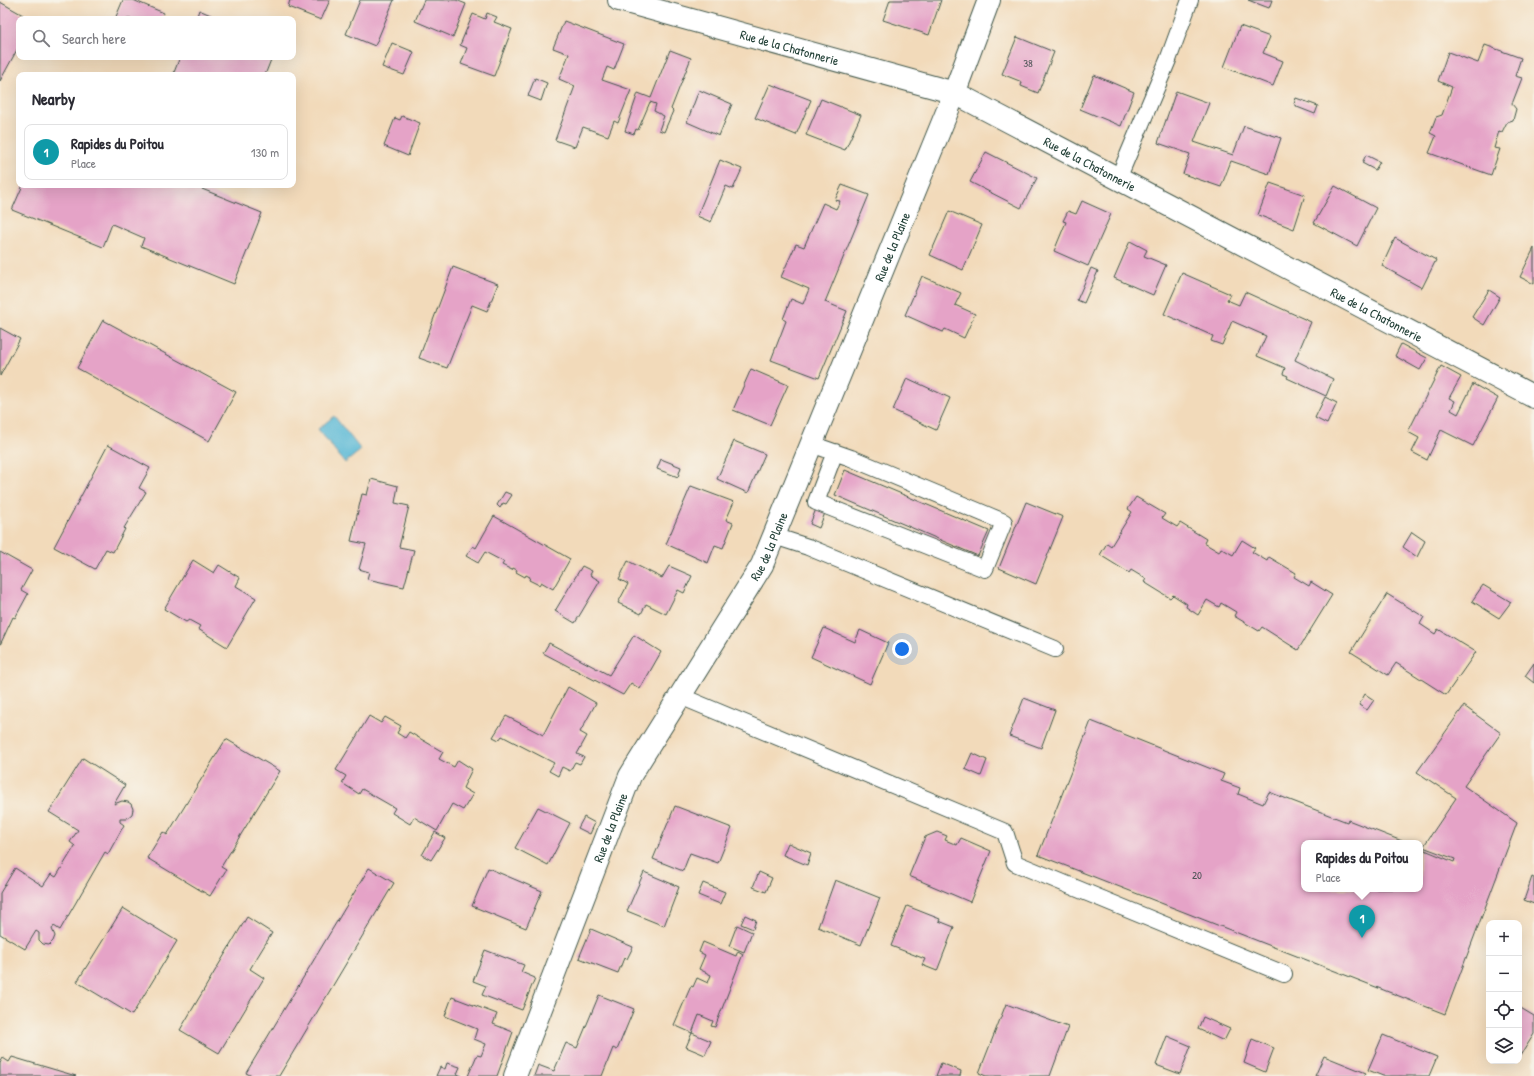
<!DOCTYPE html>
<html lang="en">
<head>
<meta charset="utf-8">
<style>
	:root { --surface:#fff; --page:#f2f2f3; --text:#2b2b33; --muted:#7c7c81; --line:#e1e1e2; --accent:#0b8043 }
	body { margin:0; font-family:"Patrick Hand",sans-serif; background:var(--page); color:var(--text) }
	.controls { position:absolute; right:12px; bottom:12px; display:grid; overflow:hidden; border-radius:8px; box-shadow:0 4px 16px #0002 }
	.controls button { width:36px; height:36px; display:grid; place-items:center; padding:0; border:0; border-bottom:1px solid var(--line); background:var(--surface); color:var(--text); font:20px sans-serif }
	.you { position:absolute; left:902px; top:649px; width:14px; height:14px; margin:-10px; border:3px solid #fff; border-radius:50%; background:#1a73e8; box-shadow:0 0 0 6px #1a73e833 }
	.badge { display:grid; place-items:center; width:26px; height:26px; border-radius:50%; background:var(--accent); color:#fff; font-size:13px; font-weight:700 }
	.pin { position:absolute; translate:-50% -33px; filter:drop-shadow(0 1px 2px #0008) }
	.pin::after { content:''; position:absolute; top:21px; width:14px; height:12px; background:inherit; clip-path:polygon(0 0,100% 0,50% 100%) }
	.popup { position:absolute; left:1301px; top:840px; width:122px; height:52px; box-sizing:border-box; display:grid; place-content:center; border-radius:8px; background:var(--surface); filter:drop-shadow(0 1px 3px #0005); font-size:13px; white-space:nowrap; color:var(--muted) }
	.popup b { font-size:15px; color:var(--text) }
	.popup::after { content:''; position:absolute; left:50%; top:100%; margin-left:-8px; border:8px solid transparent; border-top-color:var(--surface) }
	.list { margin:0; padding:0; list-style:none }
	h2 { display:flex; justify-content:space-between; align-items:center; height:52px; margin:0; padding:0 16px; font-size:17px }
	h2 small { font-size:13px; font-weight:400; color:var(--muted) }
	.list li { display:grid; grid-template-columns:26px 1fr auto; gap:12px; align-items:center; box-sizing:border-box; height:56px; margin:0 8px 8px; padding:0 8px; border:1px solid var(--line); border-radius:8px }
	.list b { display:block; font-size:15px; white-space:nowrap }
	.list p { margin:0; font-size:13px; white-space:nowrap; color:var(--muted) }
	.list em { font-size:13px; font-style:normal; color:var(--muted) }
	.icon { flex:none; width:22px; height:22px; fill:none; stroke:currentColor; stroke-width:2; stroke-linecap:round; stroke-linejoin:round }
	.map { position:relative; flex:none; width:1534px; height:1076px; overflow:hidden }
	.search { position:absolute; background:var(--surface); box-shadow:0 4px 16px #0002; left:16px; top:16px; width:280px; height:44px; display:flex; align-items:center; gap:10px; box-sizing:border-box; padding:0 14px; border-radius:8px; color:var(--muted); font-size:15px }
	.panel { position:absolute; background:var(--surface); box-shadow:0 4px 16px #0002; left:16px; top:72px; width:280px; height:116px; border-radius:8px }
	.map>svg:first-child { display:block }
	.water { fill:#57b8d6; stroke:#3b7a85 }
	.building { fill:#e5a3c7 }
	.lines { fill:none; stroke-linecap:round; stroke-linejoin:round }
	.service-casing { stroke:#3f5548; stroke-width:18 }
	.minor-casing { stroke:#3f5548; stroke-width:24 }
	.service { stroke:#fff; stroke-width:16 }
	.minor { stroke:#fff; stroke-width:22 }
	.labels { text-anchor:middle; stroke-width:3; stroke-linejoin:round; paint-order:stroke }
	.number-label { font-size:11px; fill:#505659 }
	.street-label { font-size:13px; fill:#1f3d34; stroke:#f7f3e8 }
</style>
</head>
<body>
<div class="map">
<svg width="1534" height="1076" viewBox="0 0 1534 1076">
	<rect width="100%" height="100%" fill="#f7f3e8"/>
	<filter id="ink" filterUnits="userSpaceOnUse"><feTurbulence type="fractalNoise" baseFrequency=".025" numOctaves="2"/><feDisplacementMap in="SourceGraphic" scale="8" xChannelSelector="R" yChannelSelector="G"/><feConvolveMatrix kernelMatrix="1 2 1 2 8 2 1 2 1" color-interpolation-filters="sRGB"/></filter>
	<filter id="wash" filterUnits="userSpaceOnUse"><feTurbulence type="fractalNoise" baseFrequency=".012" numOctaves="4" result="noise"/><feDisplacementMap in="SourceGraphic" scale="16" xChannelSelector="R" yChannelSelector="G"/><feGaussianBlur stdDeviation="0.9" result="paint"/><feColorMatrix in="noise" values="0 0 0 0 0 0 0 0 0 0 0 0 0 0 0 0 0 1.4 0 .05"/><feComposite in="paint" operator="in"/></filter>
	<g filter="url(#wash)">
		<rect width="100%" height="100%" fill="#f2daba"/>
		<path class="water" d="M334 416 361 450 345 463 318 429Z"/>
		<g id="blocks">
			<path class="building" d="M123 0H133L164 13 162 19H115Z
				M290 0H330L321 20 288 7Z
				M360 0H394L375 46 346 34Z
				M424 0H456L466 4 453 37 415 21Z
				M890 0H941L929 35 883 20Z
				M1248 0H1272L1269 8Z
				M0 2 30 19H19V46L0 81Z
				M199 10 220 19H196Z
				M487 13 497 17 494 22 512 29 494 76 461 64 467 48 460 45 473 14 485 19Z
				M564 21 624 44 614 70 607 67 602 80 631 90 618 123 614 121 608 136 583 127 575 147 555 140 575 86 559 79 569 54 553 48Z
				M1240 26 1270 37 1263 53 1283 61 1273 86 1224 67Z
				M1017 37 1054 52 1038 93 1021 86 1022 82 1002 74Z
				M392 43 414 52 404 75 382 67Z
				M1485 45 1521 58 1515 76 1522 78 1512 104 1516 109 1513 120 1507 122 1502 132 1499 131 1494 148 1500 149 1491 175 1429 153 1436 136 1430 133 1436 117 1442 115 1452 87 1438 81 1448 52 1478 63Z
				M670 50 691 58 671 109 673 111 664 132 659 130 664 116 654 111 656 104 650 102 638 130 636 129 634 134 625 131 638 93 651 98Z
				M180 57H272L265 75H173Z
				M1094 75 1134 92 1121 126 1080 109Z
				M535 78 547 83 541 101 528 96Z
				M770 84 811 100 796 135 755 118Z
				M699 90 732 104 719 136 687 122Z
				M1176 91 1209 103 1194 142 1233 155 1244 126 1281 138 1269 174 1231 161 1221 187 1183 174 1190 154 1158 143Z
				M1296 98 1318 106 1315 114 1297 107V106L1294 104Z
				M821 99 861 115 845 150 806 135Z
				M402 116 420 123 408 156 384 146 395 118 400 120Z
				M986 152 1037 178 1021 208 970 182Z
				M1366 155 1380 162 1375 170 1362 163Z
				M720 160 742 169 733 189 726 186 711 222 697 216Z
				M1270 183 1305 195 1294 229 1258 215Z
				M23 185H123L127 187 128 185H204L202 189 262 213 234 284 141 246 144 238 112 224 103 247 12 210Z
				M842 185 869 195 825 302 847 311 819 378 771 360 786 321 783 319 791 299 803 304 809 289 781 277 796 244 804 247 823 203 836 209 840 201 835 200Z
				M1335 186 1376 208 1357 246 1314 223Z
				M1082 201 1111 214 1088 266 1054 251 1066 222 1063 221 1068 211 1076 214Z
				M949 211 982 225 963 270 930 255Z
				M1395 238 1436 260 1422 288 1382 266Z
				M1130 241 1147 250 1144 256 1166 265 1153 295 1114 278Z
				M1534 248V284L1520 277Z
				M453 267 498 284 487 311 472 305 447 368 419 358Z
				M1091 268 1098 271 1084 303 1077 300Z
				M1182 273 1230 294 1227 300 1239 305 1245 292 1311 322 1295 360 1333 379 1326 396 1287 378 1288 376 1283 374 1285 368 1257 356 1266 336 1232 321 1222 345 1211 341 1213 336 1164 314Z
				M922 276 961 293 955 305 975 314 964 338 945 329 943 332 905 315Z
				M1489 290 1500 297 1484 325 1472 317Z
				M103 320 236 392 209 441 77 368Z
				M0 328 20 339 0 376Z
				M1401 344 1427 358 1420 370 1395 356Z
				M1441 366 1461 377 1449 398 1455 401 1451 410 1458 414 1473 384 1498 398 1473 446 1441 430 1427 460 1412 452 1419 438 1408 432Z
				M751 369 788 385 770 425 733 410Z
				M907 378 950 398 936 430 893 410Z
				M1325 397 1337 403 1327 424 1315 418Z
				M734 441 765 454 748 493 717 479Z
				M108 445 150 468 139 488 146 492 124 528 125 529 113 552 106 549 95 569 54 547Z
				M661 459 681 467 678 477 657 469Z
				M845 470 989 531 978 556 835 495Z
				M371 479 398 486 395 503 409 506 399 547 414 550 404 587 367 579 369 572 359 569 366 544 351 541 362 494 367 495Z
				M691 486 734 502 726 520 733 523 723 548 715 545 708 563 666 544Z
				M505 492 512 495 506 504 503 503 500 508 497 505Z
				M1136 497 1165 514 1162 518 1177 527 1180 523 1206 539 1204 543 1219 552 1221 548 1233 555 1242 540 1255 548 1252 552 1267 561 1269 557 1296 573 1294 577 1309 586 1311 582 1332 595 1298 650 1262 627 1259 631 1234 616 1236 612 1221 603 1219 607 1207 600 1198 615 1186 607 1187 604 1173 595 1170 598 1144 582 1146 579 1131 570 1129 573 1100 555 1107 543 1111 546 1132 512 1128 509Z
				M1026 502 1063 517 1036 584 999 568Z
				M816 509 825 513 819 528 810 524Z
				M494 516 570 559 553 589 541 582 539 585 529 580 530 577 526 575 525 577 516 572 517 570 513 568 512 570 502 565 504 562 485 552 478 563 466 556 473 546 476 548Z
				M1412 532 1425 541 1417 557 1403 547Z
				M0 552 32 570 21 590 28 594 15 618 13 617 0 645Z
				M193 560 214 573 219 565 240 578 236 586 256 598 227 647 198 629 200 626 189 620 186 622 164 609Z
				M628 561 662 578 669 566 692 576 684 593 678 590 666 614 646 604 641 614 618 603 628 584 619 579Z
				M582 566 592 571 590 575 600 581 575 623 555 611Z
				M1483 585 1511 602 1499 618 1472 601Z
				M1387 594 1424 617 1420 624 1435 634 1438 629 1476 652 1446 695 1396 663 1388 675 1351 652Z
				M824 628 855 642 860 630 888 643 870 684 811 657Z
				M634 635 661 652 640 689 631 683 623 695 543 653 549 643 609 675Z
				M1534 663V683L1525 676Z
				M568 687 596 703 580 732 587 736 577 754 584 757 580 764 575 762 570 771 562 767 558 776 549 771 554 763 502 736 499 740 493 737 506 716 543 735Z
				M1365 694 1374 700 1367 710 1359 705Z
				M1024 698 1055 710 1041 748 1009 736Z
				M1464 706 1501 733 1464 786 1517 823 1445 1014 1038 855 1091 721 1224 774 1221 781 1240 788 1238 794 1263 804 1269 792 1347 822 1348 820 1407 843H1304V889H1420V848L1454 862 1455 859 1423 847 1456 798 1417 772Z
				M369 716 381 723 385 717 401 726 397 733 405 738 409 732 443 752 439 759 454 767 458 760 472 769 463 788 473 794 463 810 452 804 437 831 414 817 410 824 392 813 395 808 362 789 359 794 342 783 346 776 336 770Z
				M226 739 280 771 221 867 226 870 210 896 147 858 163 832 167 835Z
				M972 753 987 760 981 776 965 769Z
				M83 758 125 785 114 804 122 801 128 802 131 804 133 809 132 814 126 819H120V822L124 825 108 854 105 852 60 930 54 926 52 929 55 936 53 941 49 945 43 944 39 940V933L36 931 25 949 0 934V893L15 868 43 886 51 874 56 877 75 846 70 842 78 830 49 812Z
				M675 806 732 828 718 863 690 853 683 871 653 859Z
				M538 807 570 823 548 865 515 848Z
				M584 817 595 823 590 834 578 828Z
				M435 832 445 838 431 860 422 855Z
				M937 832 947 836 945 840 957 845 961 838 991 851 970 902 909 876 925 837Z
				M788 843 811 853 807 865 783 855Z
				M369 868 394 883 279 1076H252L246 1073Z
				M488 868 542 891 526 928 472 906Z
				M644 872 679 887 664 926 627 911Z
				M759 872 772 878 766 892 753 887Z
				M1532 877 1534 878V904L1524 900Z
				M835 880 880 898 861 945 818 927Z
				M703 883 725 892 720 904 698 895Z
				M907 906 940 919 939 921 954 927 937 971 922 965 925 959 891 946Z
				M123 908 177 941 132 1015 77 982Z
				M745 915 756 920 753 929 741 924Z
				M247 917 272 933 250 969 264 978 219 1053 180 1030Z
				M737 925 752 932 744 952 729 946Z
				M591 929 633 947 627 959 624 958 618 973 579 958Z
				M703 942 736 956 738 951 743 954 715 1027 711 1026 713 1021 699 1015 692 1033 674 1025 691 986 693 987 697 978 708 983 711 975 699 969 705 955 699 952Z
				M485 950 524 965 521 972 535 978 522 1010 482 995 486 986 473 981Z
				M599 995 634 1009 617 1050 613 1048 602 1076H534L538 1065 554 1071 566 1043 577 1048Z
				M452 997 497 1014 493 1024 513 1032 497 1076H468L477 1055 481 1056 486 1044 474 1039 477 1029 445 1016Z
				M1006 1004 1068 1027 1050 1076H986L979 1073Z
				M1519 1007 1534 1016V1034L1519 1058Z
				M1203 1017 1230 1029 1224 1041 1198 1029Z
				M692 1033 711 1041 705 1055 686 1047Z
				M1383 1035 1437 1057 1429 1076H1383L1368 1070Z
				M1167 1036 1191 1046 1180 1074 1156 1065Z
				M1252 1039 1274 1048 1265 1072 1244 1063Z
				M1324 1056 1366 1073 1364 1076H1315Z
				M12 1057 76 1076H0V1063L3 1058 9 1062Z
				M447 1063 460 1067 457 1074 462 1076H436L440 1067 445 1069Z
				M941 1063 961 1071 960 1076H936Z"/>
		</g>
	</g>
	<g filter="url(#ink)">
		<use href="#blocks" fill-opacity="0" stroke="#3f5548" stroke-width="1"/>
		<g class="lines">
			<g class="service-casing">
				<path id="service" d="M1118 179 1168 60 1190 0
					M811 444 851 458 1004 522 985 569 816 502 835 452
					M774 536 808 547 1055 649
					M680 696 1005 832 1015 863 1284 974"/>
			</g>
			<g class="minor-casing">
				<g id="minor">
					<path id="s1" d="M619 0 955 93 1534 397"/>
					<path id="s2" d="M515 1076 630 776 762 565 949 107 989 0"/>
				</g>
			</g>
			<use href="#service" class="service"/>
			<use href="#minor" class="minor"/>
		</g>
	</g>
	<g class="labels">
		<g class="number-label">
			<text x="1028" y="67">38</text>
			<text x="1197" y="879">20</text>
		</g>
		<g class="street-label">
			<text dy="5" stroke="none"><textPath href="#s1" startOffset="177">Rue de la Chatonnerie</textPath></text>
			<text dy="5" stroke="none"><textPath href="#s1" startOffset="501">Rue de la Chatonnerie</textPath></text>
			<text dy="5" stroke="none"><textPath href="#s2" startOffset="914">Rue de la Plaine</textPath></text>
			<text dy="5" stroke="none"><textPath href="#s1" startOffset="825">Rue de la Chatonnerie</textPath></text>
			<text dy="5" stroke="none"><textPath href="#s2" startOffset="590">Rue de la Plaine</textPath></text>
			<text dy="5" stroke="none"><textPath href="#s2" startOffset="266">Rue de la Plaine</textPath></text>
		</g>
	</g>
</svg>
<div class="controls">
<button>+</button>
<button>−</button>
<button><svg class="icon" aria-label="locate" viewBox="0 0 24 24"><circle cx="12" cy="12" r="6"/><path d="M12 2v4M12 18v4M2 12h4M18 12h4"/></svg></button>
<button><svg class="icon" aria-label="layers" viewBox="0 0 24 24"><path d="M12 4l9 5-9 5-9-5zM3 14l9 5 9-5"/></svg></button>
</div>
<div class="you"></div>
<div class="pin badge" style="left:1362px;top:938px;background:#0f9aa8">1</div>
<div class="popup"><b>Rapides du Poitou</b>Place</div>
<div class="search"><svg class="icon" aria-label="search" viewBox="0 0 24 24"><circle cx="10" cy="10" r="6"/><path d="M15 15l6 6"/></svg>Search here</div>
<section class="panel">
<h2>Nearby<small></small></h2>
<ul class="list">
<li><span class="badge" style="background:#0f9aa8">1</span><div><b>Rapides du Poitou</b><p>Place</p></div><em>130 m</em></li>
</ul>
</section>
</div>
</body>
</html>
